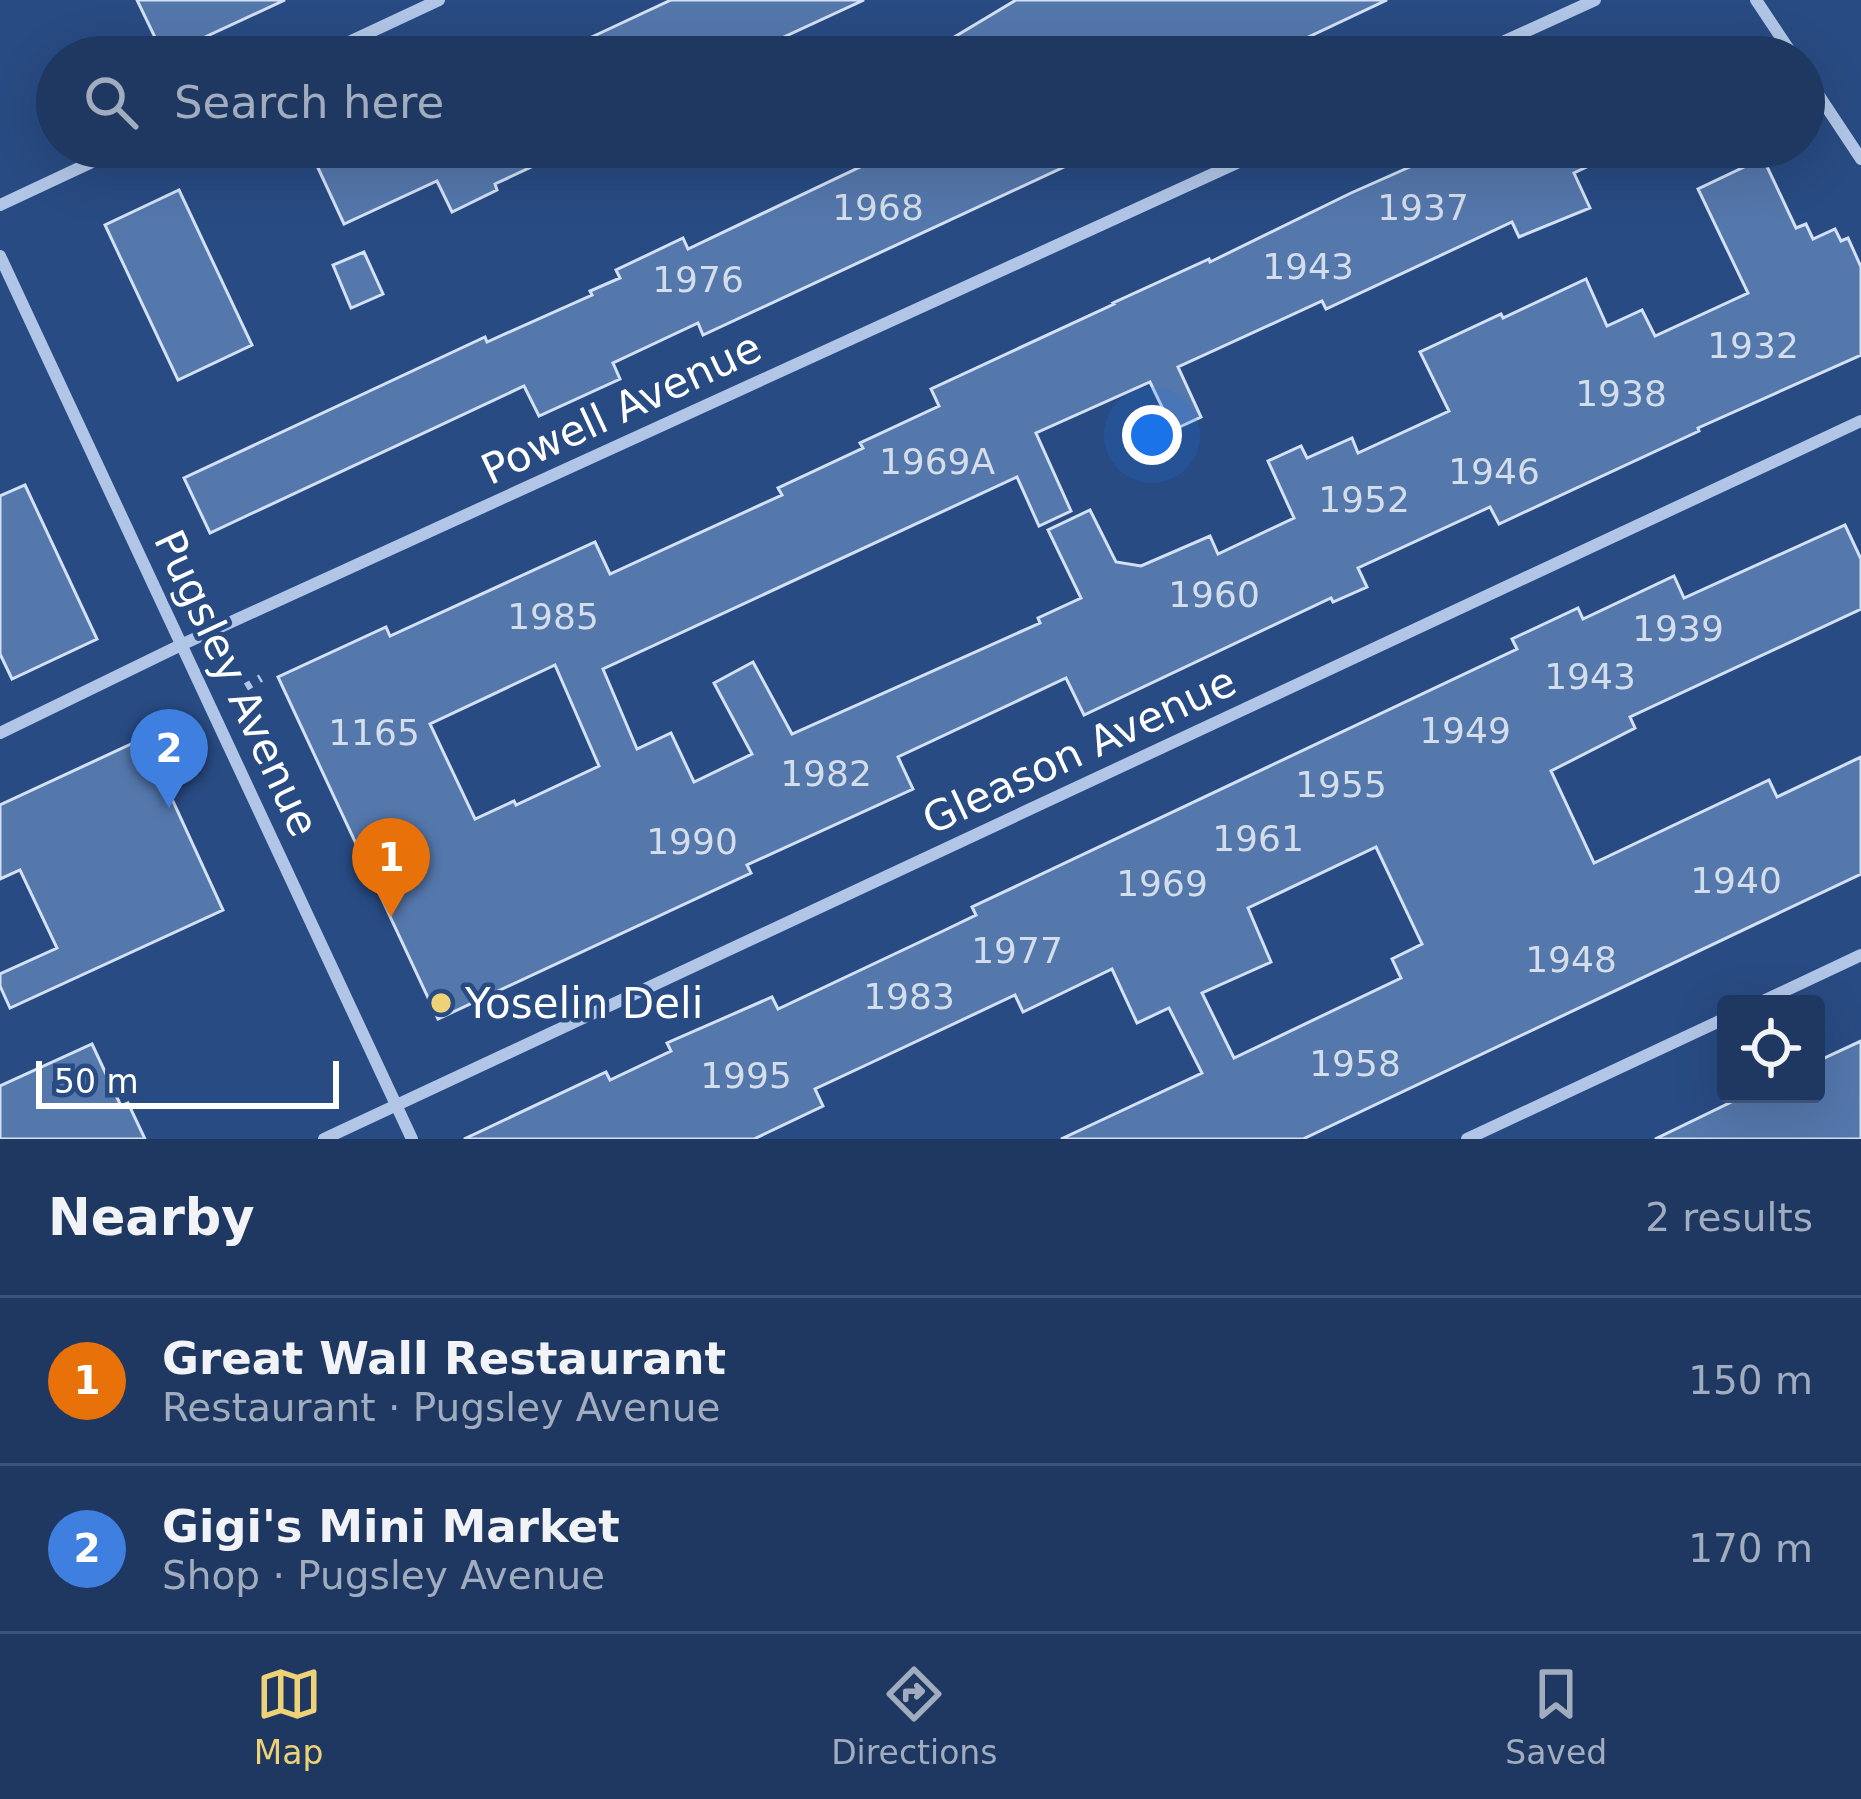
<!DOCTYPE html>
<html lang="en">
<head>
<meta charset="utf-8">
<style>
	:root { --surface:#1e3862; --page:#263f68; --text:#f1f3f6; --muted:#a1acbe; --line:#3c5277; --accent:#eed277 }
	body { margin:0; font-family:"DejaVu Sans",sans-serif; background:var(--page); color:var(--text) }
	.controls { position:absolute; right:36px; bottom:36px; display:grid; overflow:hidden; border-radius:12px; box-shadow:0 12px 48px #0002 }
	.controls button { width:108px; height:108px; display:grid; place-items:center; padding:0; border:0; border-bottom:3px solid var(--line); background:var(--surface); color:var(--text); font:60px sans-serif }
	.scale { position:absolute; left:36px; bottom:30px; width:303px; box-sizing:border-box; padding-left:12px; border:6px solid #fff; border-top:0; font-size:33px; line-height:42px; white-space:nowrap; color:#fff; -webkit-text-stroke:9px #284b83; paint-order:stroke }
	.you { position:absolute; left:1152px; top:435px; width:42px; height:42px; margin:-30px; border:9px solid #fff; border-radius:50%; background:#1a73e8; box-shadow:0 0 0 18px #1a73e833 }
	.badge { display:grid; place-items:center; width:78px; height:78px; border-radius:50%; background:var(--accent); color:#fff; font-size:39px; font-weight:700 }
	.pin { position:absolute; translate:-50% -99px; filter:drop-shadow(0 3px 6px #0008) }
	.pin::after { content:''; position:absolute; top:63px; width:42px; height:36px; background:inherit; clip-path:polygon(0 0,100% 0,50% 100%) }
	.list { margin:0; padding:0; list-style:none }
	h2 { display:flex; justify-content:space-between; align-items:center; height:156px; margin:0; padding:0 48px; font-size:51px }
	h2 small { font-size:39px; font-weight:400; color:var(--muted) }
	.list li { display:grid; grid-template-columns:78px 1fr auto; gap:36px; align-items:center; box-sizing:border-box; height:168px; padding:0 48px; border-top:3px solid var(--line) }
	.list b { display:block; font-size:45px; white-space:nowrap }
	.list p { margin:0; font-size:39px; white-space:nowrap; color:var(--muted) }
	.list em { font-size:39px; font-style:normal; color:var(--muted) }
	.icon { flex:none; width:66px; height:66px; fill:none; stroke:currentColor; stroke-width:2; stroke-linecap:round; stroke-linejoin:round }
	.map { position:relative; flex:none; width:1861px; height:1139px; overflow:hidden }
	.search { position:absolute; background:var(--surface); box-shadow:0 12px 48px #0002; left:36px; right:36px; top:36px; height:132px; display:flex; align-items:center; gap:30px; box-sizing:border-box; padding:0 42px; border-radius:66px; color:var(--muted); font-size:45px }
	.sheet { height:492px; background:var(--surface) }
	nav { display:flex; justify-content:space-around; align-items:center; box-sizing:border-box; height:168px; border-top:3px solid var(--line); background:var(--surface); font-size:33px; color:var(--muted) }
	nav a { display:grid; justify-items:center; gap:6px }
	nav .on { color:var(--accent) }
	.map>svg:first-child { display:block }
	.building { fill:#5477ac; stroke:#d4e1f5; stroke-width:3; fill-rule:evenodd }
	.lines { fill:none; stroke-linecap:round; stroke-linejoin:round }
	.path { stroke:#b1c6e7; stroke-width:8; stroke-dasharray:6 9; stroke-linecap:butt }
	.street { stroke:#b1c6e7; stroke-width:12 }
	.poi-dot { fill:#eed277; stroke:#284b83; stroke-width:4.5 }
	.labels { text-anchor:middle; stroke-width:9; stroke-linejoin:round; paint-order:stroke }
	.number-label { font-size:36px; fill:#d4ddea }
	.street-label { font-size:42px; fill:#fff; stroke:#284b83 }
	.poi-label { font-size:42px; fill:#fff; stroke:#284b83; text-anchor:start }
</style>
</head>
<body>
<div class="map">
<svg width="1861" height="1139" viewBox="0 0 1861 1139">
	<rect width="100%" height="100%" fill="#284b83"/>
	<path class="building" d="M137 0H285L164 56Z
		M671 0H864L758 49 761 57H549Z
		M1016 0H1387L1266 57H921Z
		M330 147H574L495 184 497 190 452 212 437 181 344 224 312 155Z
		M902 147H1107L703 335 698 323 613 363 620 379 539 416 524 386 210 533 184 478 485 337 487 342 592 295 590 291 620 278 616 270 683 238 688 249Z
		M1455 147H1629L1574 173 1590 208 1519 237 1512 222 1326 309 1322 301 1178 367 1201 417 1173 430 1150 382 1036 433 1071 511 1039 526 1017 477 603 669 637 749 671 733 694 782 752 754 714 683 753 662 792 734 1040 623 1038 618 1081 598 1048 530 1090 510 1116 562 1141 566 1210 536 1218 554 1294 518 1268 461 1301 446 1307 458 1352 438 1358 453 1449 411 1420 352 1501 314 1503 318 1586 279 1607 326 1642 310 1655 336 1748 293 1698 189 1763 158 1796 228 1806 224 1813 239 1835 229 1841 241 1848 238 1861 267V355L1698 428 1699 431 1499 524 1490 507 1358 568 1367 587 1333 602 1331 598 1084 715 1066 678 898 757 913 789 747 865 751 873 438 1019 278 677 386 627 390 636 595 542 610 574 782 495 778 488 863 448 860 443 939 406 931 389 1114 304 1113 303 1209 259 1210 262 1351 193ZM555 665 599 766 516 805 514 801 475 819 430 724Z
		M179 190 252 345 178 380 105 225Z
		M364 252 383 294 351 308 333 265Z
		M25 485 97 639 12 679 0 654V496Z
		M1845 525 1861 559V609L1630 717 1635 728 1551 771 1594 863 1769 780 1777 797 1861 757V874L1303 1139H1061L1202 1073 1169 1008 1137 1023 1112 969 1023 1012 1015 995 879 1059 815 1089 823 1106 754 1139H464L606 1072 610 1080 671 1051 667 1043 772 997 778 1009 941 932 976 915 972 907 1517 649 1512 639 1578 608 1583 619 1674 576 1684 598ZM1376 847 1422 944 1392 959 1401 978 1234 1058 1202 993 1271 962 1248 908Z
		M144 738 223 910 10 1008 0 986V974L57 948 20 870 0 879V805Z
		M1861 1041V1139H1655L1748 1094H1816V1062Z
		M92 1044 121 1106 128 1103 145 1139H0V1086Z"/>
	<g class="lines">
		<path class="path" d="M246 687 261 678
			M154 727 169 722"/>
		<path class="street" d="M1756 0 1794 57
			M317 57 439 0
			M1470 57 1595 0
			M1804 73 1861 159
			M0 205 124 147
			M0 256 412 1139
			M0 733 183 644 1272 147
			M1757 1004 1861 955
			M324 1139 1861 421
			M1467 1139 1726 1018"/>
	</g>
	<circle class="poi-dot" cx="441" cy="1003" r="12"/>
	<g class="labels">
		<g class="number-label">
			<text x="878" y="220">1968</text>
			<text x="1423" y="220">1937</text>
			<text x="1308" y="279">1943</text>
			<text x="698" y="292">1976</text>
			<text x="1753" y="358">1932</text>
			<text x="1621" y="406">1938</text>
			<text x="937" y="474">1969A</text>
			<text x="1494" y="484">1946</text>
			<text x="1364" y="512">1952</text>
			<text x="1214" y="607">1960</text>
			<text x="553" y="629">1985</text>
			<text x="1678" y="641">1939</text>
			<text x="1590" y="689">1943</text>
			<text x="1465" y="743">1949</text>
			<text x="374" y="745">1165</text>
			<text x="826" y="786">1982</text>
			<text x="1341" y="797">1955</text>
			<text x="1258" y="851">1961</text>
			<text x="692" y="854">1990</text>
			<text x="1736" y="893">1940</text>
			<text x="1162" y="896">1969</text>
			<text x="1017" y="963">1977</text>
			<text x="1571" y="972">1948</text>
			<text x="909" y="1009">1983</text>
			<text x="1355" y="1076">1958</text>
			<text x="746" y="1088">1995</text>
		</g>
		<g class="street-label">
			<text transform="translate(621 408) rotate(-25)" y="15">Powell Avenue</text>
			<text transform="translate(237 683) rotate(65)" y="15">Pugsley Avenue</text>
			<text transform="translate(1079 750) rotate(-25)" y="15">Gleason Avenue</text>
		</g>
		<g class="poi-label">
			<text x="465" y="1018">Yoselin Deli</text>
		</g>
	</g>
</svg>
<div class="controls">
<button><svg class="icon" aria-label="locate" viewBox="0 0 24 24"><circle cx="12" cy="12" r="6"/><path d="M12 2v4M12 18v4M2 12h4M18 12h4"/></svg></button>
</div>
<div class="scale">50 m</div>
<div class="you"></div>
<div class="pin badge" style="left:391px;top:917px;background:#e8710a">1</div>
<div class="pin badge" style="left:169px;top:808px;background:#3f7fe0">2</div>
<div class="search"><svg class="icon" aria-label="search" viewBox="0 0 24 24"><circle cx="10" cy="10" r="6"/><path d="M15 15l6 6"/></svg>Search here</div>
</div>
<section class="sheet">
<h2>Nearby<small>2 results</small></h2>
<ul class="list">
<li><span class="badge" style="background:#e8710a">1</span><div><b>Great Wall Restaurant</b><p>Restaurant · Pugsley Avenue</p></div><em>150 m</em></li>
<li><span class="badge" style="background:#3f7fe0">2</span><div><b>Gigi's Mini Market</b><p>Shop · Pugsley Avenue</p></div><em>170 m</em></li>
</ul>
</section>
<nav>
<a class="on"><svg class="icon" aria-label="map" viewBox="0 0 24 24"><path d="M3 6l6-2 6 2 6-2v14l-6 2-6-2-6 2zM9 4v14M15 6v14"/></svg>Map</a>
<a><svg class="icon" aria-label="directions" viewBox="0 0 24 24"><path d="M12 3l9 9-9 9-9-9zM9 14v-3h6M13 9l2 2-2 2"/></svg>Directions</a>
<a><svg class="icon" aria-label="saved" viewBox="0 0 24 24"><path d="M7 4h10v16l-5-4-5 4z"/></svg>Saved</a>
</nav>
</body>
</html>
